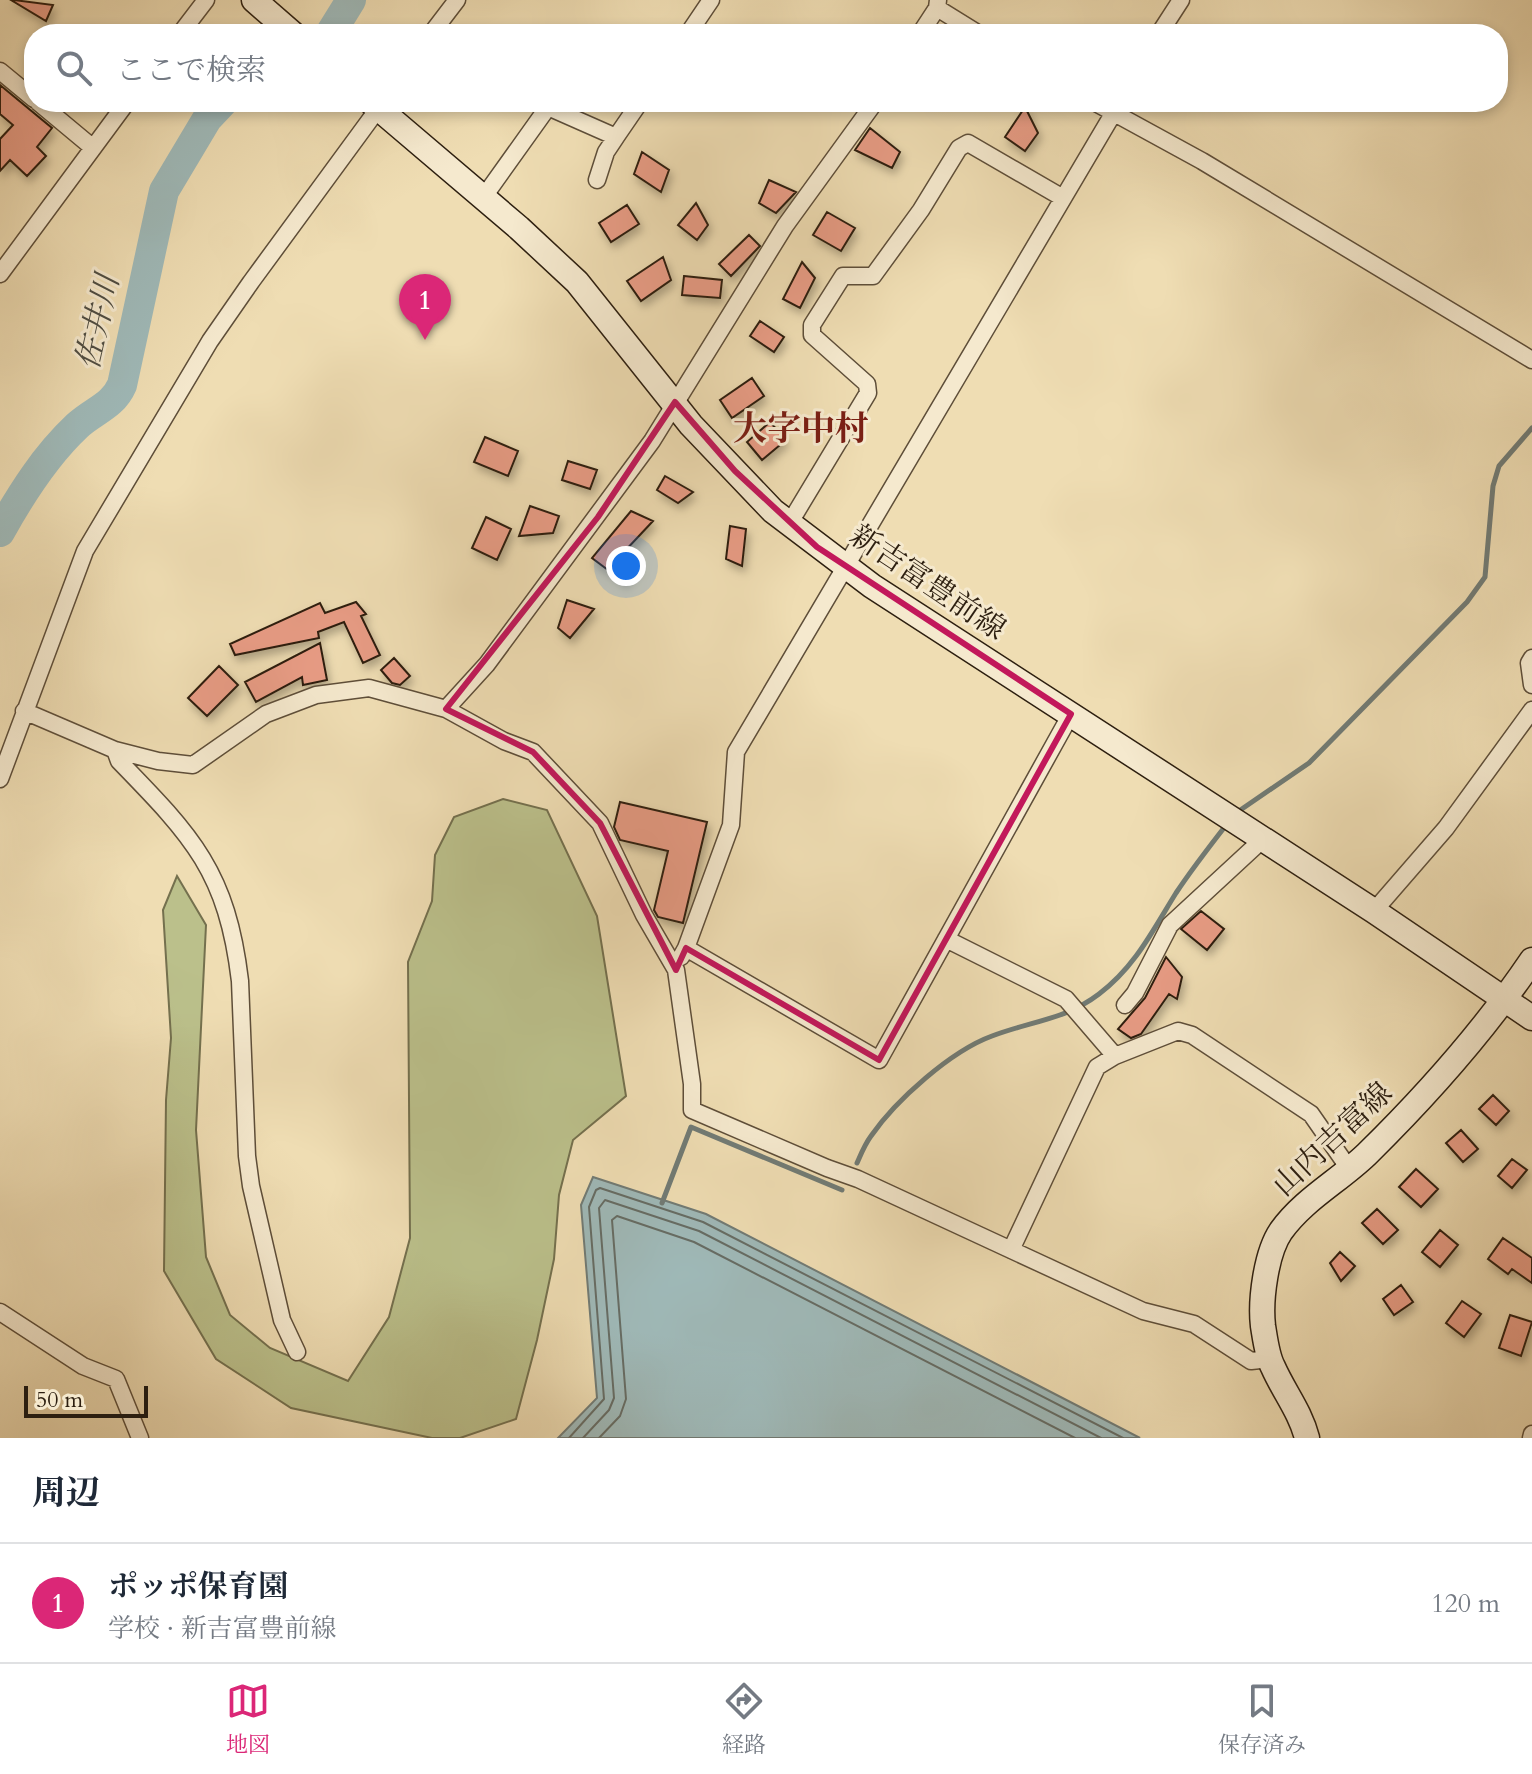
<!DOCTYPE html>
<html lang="ja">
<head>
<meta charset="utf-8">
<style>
	:root { --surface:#fff; --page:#f6f6f7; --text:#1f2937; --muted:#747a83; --line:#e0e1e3; --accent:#db2777 }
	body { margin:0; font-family:Cardo,"Noto Serif JP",serif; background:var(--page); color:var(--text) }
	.scale { position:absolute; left:24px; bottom:20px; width:124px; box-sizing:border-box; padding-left:8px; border:4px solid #2d1f10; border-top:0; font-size:22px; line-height:28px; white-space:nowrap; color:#2d1f10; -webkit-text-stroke:6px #f5e9ce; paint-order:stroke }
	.you { position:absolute; left:626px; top:566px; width:28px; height:28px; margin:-20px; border:6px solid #fff; border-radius:50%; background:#1a73e8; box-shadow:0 0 0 12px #1a73e833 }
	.badge { display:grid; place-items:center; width:52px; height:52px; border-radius:50%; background:var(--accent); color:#fff; font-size:26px; font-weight:700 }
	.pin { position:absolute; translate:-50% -66px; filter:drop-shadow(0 2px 4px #0008) }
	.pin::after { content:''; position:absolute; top:42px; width:28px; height:24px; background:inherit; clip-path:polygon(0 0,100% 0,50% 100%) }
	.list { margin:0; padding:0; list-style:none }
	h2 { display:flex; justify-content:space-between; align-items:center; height:104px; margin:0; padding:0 32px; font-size:34px }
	h2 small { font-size:26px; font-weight:400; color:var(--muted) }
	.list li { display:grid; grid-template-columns:52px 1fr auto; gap:24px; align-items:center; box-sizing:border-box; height:120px; padding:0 32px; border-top:2px solid var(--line) }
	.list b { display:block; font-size:30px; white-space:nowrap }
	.list p { margin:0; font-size:26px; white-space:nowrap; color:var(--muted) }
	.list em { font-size:26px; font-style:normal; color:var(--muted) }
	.icon { flex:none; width:44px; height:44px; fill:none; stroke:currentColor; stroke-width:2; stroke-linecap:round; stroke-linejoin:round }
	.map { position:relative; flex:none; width:1532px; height:1438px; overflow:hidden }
	.search { position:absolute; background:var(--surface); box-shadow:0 4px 12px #0003; left:24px; right:24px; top:24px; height:88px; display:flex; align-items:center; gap:20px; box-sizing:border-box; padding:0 28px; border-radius:32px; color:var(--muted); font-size:30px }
	.sheet { height:224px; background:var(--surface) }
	nav { display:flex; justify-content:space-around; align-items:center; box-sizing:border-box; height:112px; border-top:2px solid var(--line); background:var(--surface); font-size:22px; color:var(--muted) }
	nav a { display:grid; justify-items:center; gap:4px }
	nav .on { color:var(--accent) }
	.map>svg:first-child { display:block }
	.green { fill:#bbc08b; stroke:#74704e; stroke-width:2 }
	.water { fill:#9fb9b8; stroke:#717b75; stroke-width:2 }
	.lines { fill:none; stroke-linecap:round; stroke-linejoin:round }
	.shore { stroke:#666c64; stroke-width:2 }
	.stream { stroke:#717b75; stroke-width:5 }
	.river { stroke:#9fb9b8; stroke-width:30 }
	.building { fill:#e89c85; stroke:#2d1f10; stroke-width:2; filter:url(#shadow) }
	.minor-casing { stroke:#5e4e39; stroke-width:19 }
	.secondary-casing { stroke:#2d1f10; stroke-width:27 }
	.minor { stroke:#f5e9ce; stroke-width:16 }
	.secondary { stroke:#f5e9ce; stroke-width:24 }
	.marked { fill:none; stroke:#c2185b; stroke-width:6; stroke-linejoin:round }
	.labels { text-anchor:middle; stroke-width:6; stroke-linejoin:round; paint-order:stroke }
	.street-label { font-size:30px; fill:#2d1f10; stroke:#f5e9ce }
	.water-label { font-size:32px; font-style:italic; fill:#4f4d42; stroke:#f5e9ce }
	.quarter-label { font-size:34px; font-weight:bold; fill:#7a1f14; stroke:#f5e9ce }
</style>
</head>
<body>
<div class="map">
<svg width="1532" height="1438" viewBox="0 0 1532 1438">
	<defs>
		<filter id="shadow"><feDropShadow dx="3" dy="5.5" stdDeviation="4" flood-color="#0004"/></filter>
	</defs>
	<rect width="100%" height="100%" fill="#efddb3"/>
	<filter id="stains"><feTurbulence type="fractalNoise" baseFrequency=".0025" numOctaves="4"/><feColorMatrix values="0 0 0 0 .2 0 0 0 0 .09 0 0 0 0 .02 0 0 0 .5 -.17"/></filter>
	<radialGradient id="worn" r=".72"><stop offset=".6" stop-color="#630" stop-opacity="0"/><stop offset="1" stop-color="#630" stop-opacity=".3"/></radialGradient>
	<path class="green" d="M503 799 547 810 597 916 626 1096 573 1140 559 1195 554 1259 537 1340 516 1419 460 1438H432L291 1408 216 1359 164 1271 166 1100 171 1038 163 910 177 876 206 925 196 1130 206 1257 230 1315 270 1348 348 1381 389 1317 410 1238 408 962 432 901 435 855 454 817Z"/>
	<path class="water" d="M593 1177 706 1214 1140 1438H558L597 1398 581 1205Z"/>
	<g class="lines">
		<path class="shore" d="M569 1438 604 1399 589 1207 596 1190 600 1188 703 1222 1123 1438
			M583 1438 609 1410 614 1398 599 1208 605 1200 699 1231 1101 1438
			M599 1438 620 1416 626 1399 612 1220 617 1216 694 1242 1075 1438"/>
		<path class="stream" d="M1236 813 1309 763 1467 602 1485 577 1493 486 1499 466 1532 428
			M857 1163C861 1154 865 1144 871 1136 896 1100 951 1051 992 1036 1031 1021 1065 1020 1099 994 1135 967 1153 930 1176 893 1192 869 1209 847 1227 824
			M662 1203 691 1127 842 1190"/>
		<path class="river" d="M330 34 351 0
			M0 532C21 494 45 456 77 426 93 411 113 406 122 385L164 191 207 119 223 102"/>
	</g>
	<path class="building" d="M11 0H14L53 5 46 21Z
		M0 85 52 128 37 147 46 156 27 176 10 160 0 171V139L13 125 0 114Z
		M1025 107 1038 133 1025 151 1005 137Z
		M870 128 900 152 892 168 855 150Z
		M642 152 669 170 661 192 634 174Z
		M769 180 796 192 776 213 759 203Z
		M696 203 708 225 697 240 678 225Z
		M627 205 639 224 611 242 599 223Z
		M827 212 855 228 841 251 813 235Z
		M749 235 760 246 731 276 719 264Z
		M663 257 671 280 641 301 627 281Z
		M802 262 815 278 800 308 783 299Z
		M684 276 722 280 720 298 682 295Z
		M760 321 784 337 774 352 750 336Z
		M752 378 764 396 732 418 720 400Z
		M770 422 786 440 762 460 747 442Z
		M485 437 518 451 508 476 474 462Z
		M568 461 597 470 590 489 562 480Z
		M665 476 693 492 678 503 657 490Z
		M530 506 559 516 553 533 519 536Z
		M631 511 653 521 623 553 638 565 624 582 592 558Z
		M486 517 511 529 497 560 472 548Z
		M730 526 746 529 742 566 726 559Z
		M567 600 594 609 570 638 558 628Z
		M356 602 366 614 361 616 380 655 363 663 344 622 318 632 319 638 235 655 230 644 320 603 325 613Z
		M320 643 327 680 303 685 302 677 256 702 245 682Z
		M394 658 410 676 400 685 392 683 381 670Z
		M219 666 238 685 207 716 188 698Z
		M620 802 707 822 683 923 658 917 654 910 668 851 620 840 614 827Z
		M1201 911 1224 929 1207 950 1181 929Z
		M1166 957 1182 977 1177 999 1169 994 1141 1034 1131 1038 1118 1029 1145 998Z
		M1493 1095 1509 1111 1496 1125 1479 1109Z
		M1461 1130 1478 1149 1463 1162 1446 1143Z
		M1512 1159 1527 1170 1512 1188 1498 1176Z
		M1416 1169 1438 1189 1421 1207 1399 1187Z
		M1377 1209 1398 1230 1383 1244 1362 1223Z
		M1440 1230 1458 1245 1440 1267 1422 1252Z
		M1503 1238 1532 1258V1283L1512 1269 1508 1274 1488 1259Z
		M1340 1252 1355 1266 1341 1281 1330 1263Z
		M1401 1285 1413 1302 1394 1315 1383 1299Z
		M1462 1301 1481 1314 1464 1337 1446 1323Z
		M1510 1315 1532 1322 1521 1356 1499 1348Z"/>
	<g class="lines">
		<g class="minor-casing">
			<path id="minor" d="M937 8 979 34
				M180 34 206 0
				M431 34 457 0
				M688 34 711 0
				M920 34 937 8 938 0
				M1159 34 1181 0
				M0 71 34 99
				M38 102 92 147
				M1094 102 1202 161 1532 360
				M597 180 606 152 616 137
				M483 198 548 107 616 137 640 102
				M0 274 127 102
				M789 524 868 393 867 384 812 335V325L843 276H873L921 210 959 148 968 143 1063 198
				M1532 658 1529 663 1532 685
				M446 709 504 741 533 752 600 823 644 915 676 970 692 1084V1110L827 1168 858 1179 1143 1311 1194 1324 1251 1361 1270 1359
				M24 711 115 750 158 761 193 765 266 714 316 695 369 688 446 709 487 664 652 441 785 226 875 102
				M115 750 119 761C193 837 227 872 240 981L247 1156 251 1186 282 1320 297 1352
				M0 779 85 551 210 341 251 282 383 102
				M1374 911 1446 828 1532 710
				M946 939 1066 999 1115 1056
				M686 948 731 825 736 752 1120 102
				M681 957 686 948 879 1060 1071 714
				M1125 1005 1135 993 1170 925 1262 840
				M1011 1250 1097 1067 1115 1056 1178 1031 1192 1035 1311 1114 1350 1170
				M0 1312 83 1366 116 1379 140 1438
				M1531 1438 1532 1434"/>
		</g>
		<g class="secondary-casing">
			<path id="secondary" d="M254 0 293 34
				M371 102 519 228 577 282 691 425 773 511 872 586 1374 911 1532 1018
				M1307 1438C1300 1411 1284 1392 1273 1367 1267 1356 1265 1338 1263 1326 1260 1300 1266 1253 1281 1231 1304 1199 1339 1181 1367 1154 1428 1094 1484 1031 1532 960"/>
		</g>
		<use href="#minor" class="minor"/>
		<use href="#secondary" class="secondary"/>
	</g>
	<path class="marked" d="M675 402 735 471 817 547 1071 714 879 1060 686 948 676 970 600 823 533 752 446 709 598 517Z"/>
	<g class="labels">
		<g class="street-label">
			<text transform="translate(928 582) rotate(34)" y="10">新吉富豊前線</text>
			<text transform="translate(1332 1139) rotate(-43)" y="10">山内吉富線</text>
		</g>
		<g class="water-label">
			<text transform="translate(97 322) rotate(-77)" y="11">佐井川</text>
		</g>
		<g class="quarter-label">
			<text x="801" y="440">大字中村</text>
		</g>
	</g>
	<rect width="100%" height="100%" filter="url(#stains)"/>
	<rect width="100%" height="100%" fill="url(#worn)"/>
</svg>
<div class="scale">50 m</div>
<div class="you"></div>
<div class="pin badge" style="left:425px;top:340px">1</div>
<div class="search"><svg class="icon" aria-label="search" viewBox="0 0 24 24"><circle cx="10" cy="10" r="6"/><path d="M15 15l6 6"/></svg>ここで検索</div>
</div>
<section class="sheet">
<h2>周辺<small></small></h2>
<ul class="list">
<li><span class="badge">1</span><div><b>ポッポ保育園</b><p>学校 · 新吉富豊前線</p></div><em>120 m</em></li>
</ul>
</section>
<nav>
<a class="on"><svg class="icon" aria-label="map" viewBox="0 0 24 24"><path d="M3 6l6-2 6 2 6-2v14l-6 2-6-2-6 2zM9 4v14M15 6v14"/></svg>地図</a>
<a><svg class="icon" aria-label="directions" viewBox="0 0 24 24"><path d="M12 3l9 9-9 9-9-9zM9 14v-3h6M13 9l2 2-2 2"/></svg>経路</a>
<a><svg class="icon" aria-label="saved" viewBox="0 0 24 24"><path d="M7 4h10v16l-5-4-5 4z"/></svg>保存済み</a>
</nav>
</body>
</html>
